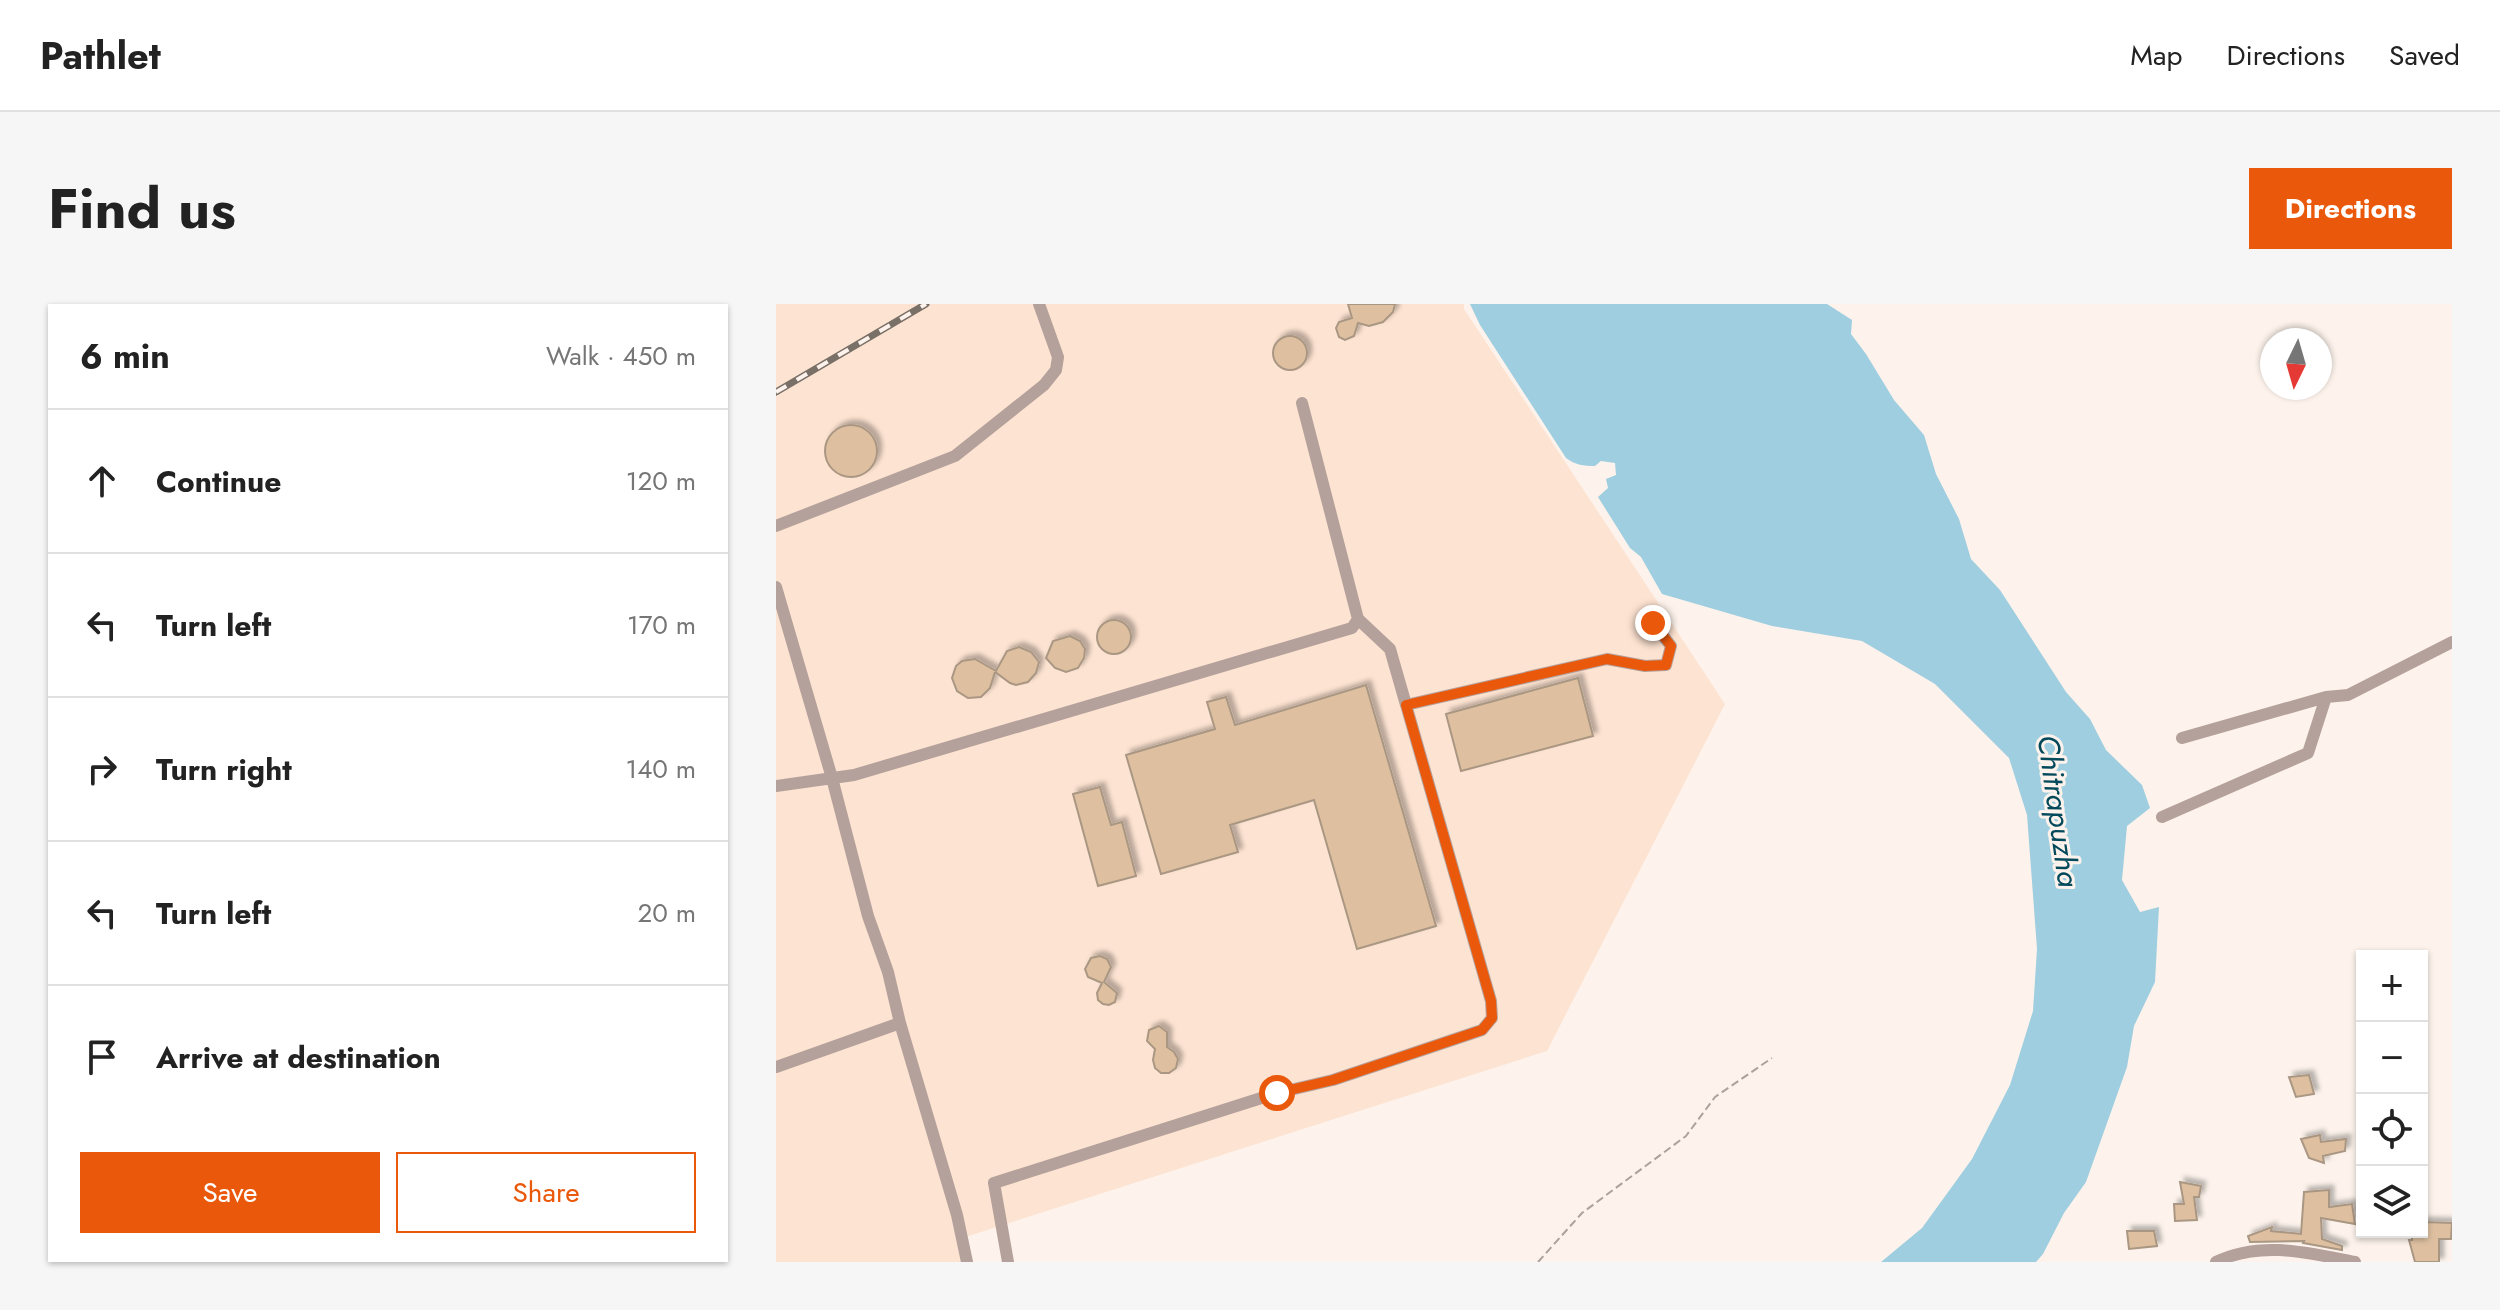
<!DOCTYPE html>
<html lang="en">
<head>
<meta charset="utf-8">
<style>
	:root { --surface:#fff; --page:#f6f6f6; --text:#222; --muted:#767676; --line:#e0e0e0; --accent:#ea580c }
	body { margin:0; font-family:Jost,sans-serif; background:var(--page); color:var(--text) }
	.controls { position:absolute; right:24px; bottom:24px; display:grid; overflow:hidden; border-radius:0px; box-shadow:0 2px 6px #0004 }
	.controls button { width:72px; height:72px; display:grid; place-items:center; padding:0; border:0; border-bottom:2px solid var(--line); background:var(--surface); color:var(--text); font:40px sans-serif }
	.compass { position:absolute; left:1484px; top:24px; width:72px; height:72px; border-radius:50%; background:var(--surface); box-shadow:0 2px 6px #0004; rotate:185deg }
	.stop { position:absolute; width:24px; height:24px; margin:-18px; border:6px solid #ea580c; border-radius:50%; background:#fff }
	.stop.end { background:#ea580c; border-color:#fff; box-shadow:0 2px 8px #0008 }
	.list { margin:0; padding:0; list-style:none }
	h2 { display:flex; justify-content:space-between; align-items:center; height:104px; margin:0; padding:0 32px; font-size:34px }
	h2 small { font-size:26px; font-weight:400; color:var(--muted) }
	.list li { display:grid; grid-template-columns:52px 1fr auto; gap:24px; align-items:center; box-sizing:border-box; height:144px; padding:0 32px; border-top:2px solid var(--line) }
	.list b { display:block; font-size:30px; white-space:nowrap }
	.list em { font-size:26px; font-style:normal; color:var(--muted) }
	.actions { display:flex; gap:16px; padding:24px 32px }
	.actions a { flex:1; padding:18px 0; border:2px solid var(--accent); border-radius:0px; text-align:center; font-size:28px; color:var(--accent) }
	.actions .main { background:var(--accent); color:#fff }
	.icon { flex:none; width:44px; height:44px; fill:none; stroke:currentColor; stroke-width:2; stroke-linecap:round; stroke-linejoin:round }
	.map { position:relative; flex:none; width:1676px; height:958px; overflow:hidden; border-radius:0px }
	header { display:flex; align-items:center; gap:48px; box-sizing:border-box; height:112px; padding:0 40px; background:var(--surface); border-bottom:2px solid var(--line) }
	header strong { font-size:38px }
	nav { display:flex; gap:44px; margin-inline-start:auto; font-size:28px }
	.intro { display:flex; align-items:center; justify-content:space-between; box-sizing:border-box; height:192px; padding:0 48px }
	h1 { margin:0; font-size:56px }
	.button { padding:20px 36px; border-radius:0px; background:var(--accent); color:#fff; font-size:28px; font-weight:700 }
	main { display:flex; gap:48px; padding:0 48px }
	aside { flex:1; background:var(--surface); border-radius:0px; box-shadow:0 2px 6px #0004 }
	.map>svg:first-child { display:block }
	.built { fill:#fde3d1 }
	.water { fill:#9ecedf }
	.building { fill:#dec0a0; stroke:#aa9783; stroke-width:2; filter:url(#shadow) }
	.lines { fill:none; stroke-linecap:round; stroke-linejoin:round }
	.path { stroke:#aba29a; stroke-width:2; stroke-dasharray:8 4; stroke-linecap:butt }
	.street { stroke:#b5a19b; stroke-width:12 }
	.rail-casing { stroke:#797068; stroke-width:7 }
	.rail { stroke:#fdf3ec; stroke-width:4; stroke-dasharray:12; stroke-linecap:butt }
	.route { stroke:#ea580c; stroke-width:10 }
	.labels { text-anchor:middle; stroke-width:6; stroke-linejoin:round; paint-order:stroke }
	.water-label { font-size:30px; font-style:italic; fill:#02495b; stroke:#fdf3ec }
</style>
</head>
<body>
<header>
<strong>Pathlet</strong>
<nav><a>Map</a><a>Directions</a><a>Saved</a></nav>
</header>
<div class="intro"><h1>Find us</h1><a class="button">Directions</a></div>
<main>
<aside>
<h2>6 min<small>Walk · 450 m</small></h2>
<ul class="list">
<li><svg class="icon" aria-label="ahead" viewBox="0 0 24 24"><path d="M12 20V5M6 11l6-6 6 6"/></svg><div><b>Continue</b></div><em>120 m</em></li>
<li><svg class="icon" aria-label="left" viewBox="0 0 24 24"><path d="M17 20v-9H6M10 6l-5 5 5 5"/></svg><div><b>Turn left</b></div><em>170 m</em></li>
<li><svg class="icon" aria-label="right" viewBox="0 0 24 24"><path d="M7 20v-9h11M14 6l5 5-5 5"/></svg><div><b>Turn right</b></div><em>140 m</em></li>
<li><svg class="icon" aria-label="left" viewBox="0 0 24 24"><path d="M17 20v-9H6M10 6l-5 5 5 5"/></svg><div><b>Turn left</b></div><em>20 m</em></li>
<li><svg class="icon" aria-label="arrive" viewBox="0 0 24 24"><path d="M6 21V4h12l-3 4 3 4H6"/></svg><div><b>Arrive at destination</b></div></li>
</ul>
<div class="actions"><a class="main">Save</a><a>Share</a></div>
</aside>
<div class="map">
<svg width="1676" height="958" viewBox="0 0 1676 958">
	<defs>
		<filter id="shadow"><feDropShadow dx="4.5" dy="-4.5" stdDeviation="2" flood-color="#0004"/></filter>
	</defs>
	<rect width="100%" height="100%" fill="#fdf3ec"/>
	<path class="built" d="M0 0H688V5L949 400 771 747 183 935 186 958H0Z"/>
	<path class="water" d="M694 0H1051L1076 16 1075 30 1090 50 1118 96 1148 131 1160 170 1183 215 1195 255 1224 286 1290 388 1314 415 1330 446 1366 481 1374 504 1351 522 1346 576 1364 608 1383 603 1379 678 1358 722 1351 763 1310 878 1288 909 1267 950 1260 958H1105L1146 924 1196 855 1234 781 1257 707 1261 645 1251 511 1233 454 1159 380 1086 337 996 322 886 290 865 253 854 244 822 193 832 184 830 175 840 171 839 159 825 157 819 162C808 162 799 161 790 154L704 21Z"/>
	<path class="building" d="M572 0H619L617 8 607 18 593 22 582 19 578 32 569 36 563 33 560 24 563 18 576 14Z
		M497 49a17 17 0 1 1 34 0a17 17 0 1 1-34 0Z
		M49 147a26 26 0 1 1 52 0a26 26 0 1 1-52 0Z
		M321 333a17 17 0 1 1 34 0a17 17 0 1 1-34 0Z
		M294 332 304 337 309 345 308 354 302 364 290 368 279 364 270 354 277 337Z
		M243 343 255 348 263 358 260 369 252 378 240 381 234 379 219 368 214 384 205 393 192 394 181 387 176 374 180 362 186 357 199 355 220 367 231 347Z
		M802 374 817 432 685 467 670 410Z
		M590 381 660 622 581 645 538 496 454 521 462 548 385 570 350 451 439 425 431 398 450 393 459 421Z
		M324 483 335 521 346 518 360 572 322 582 297 490Z
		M324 652 331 655 335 663 328 678 341 689 339 698 333 701 327 700 322 696 321 689 326 679 312 673 309 665 315 654Z
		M383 722 391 728V743L398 748 402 755 400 764 393 769H385L379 764 377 756 379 745 371 737 373 726Z
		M1533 771 1538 790 1520 793 1513 773Z
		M1544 831 1545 838 1570 835 1569 847 1547 852 1548 859 1533 854 1525 835Z
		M1404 878 1425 882 1423 893H1418L1421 916 1399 917 1398 900H1408Z
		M1553 886V903L1576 900 1579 920 1545 914 1546 935 1566 942V946L1527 939 1528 937 1474 938 1472 932 1496 923 1495 927 1525 930 1528 888Z
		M1646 918 1676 919 1675 935H1663V958H1639L1633 936H1636V928H1646Z
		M1351 927H1378L1381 942 1353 945Z"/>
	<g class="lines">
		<path class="path" d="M762 958 806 909 910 832 939 793 996 754"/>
		<path class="street" d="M0 222 179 152 268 81 280 66 282 53 263 0
			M0 283 56 474 92 612 112 668 124 719 181 911 191 958
			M630 401 831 355 869 362 890 361 895 342 877 319
			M1406 434 1550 393
			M0 482 78 471 576 324 582 315
			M1386 513 1532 449 1550 393 1572 391 1676 338
			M0 763 124 719
			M232 958 218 879 501 789 557 776 706 726 716 714 715 697 614 345 582 315 526 99
			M1440 958C1485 936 1533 949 1579 958"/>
		<g class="rail-casing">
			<path id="rail" d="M0 88 150 0"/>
		</g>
		<use href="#rail" class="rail"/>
	</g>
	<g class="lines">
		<path class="route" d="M501 789 557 776 706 726 716 714 715 697 630 401 831 355 869 362 890 361 895 342 877 319"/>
	</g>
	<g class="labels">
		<g class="water-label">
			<text transform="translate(1282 507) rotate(82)" y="10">Chitrapuzha</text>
		</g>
	</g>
</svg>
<div class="controls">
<button>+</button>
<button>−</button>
<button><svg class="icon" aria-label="locate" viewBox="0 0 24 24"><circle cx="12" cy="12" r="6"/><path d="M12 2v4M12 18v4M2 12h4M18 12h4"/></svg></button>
<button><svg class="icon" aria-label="layers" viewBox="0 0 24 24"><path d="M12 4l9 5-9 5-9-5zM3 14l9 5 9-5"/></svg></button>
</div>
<svg class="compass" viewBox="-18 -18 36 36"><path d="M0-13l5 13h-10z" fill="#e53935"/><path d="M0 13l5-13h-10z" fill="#767676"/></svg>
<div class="stop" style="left:501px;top:789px"></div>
<div class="stop end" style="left:877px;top:319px"></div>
</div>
</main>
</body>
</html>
